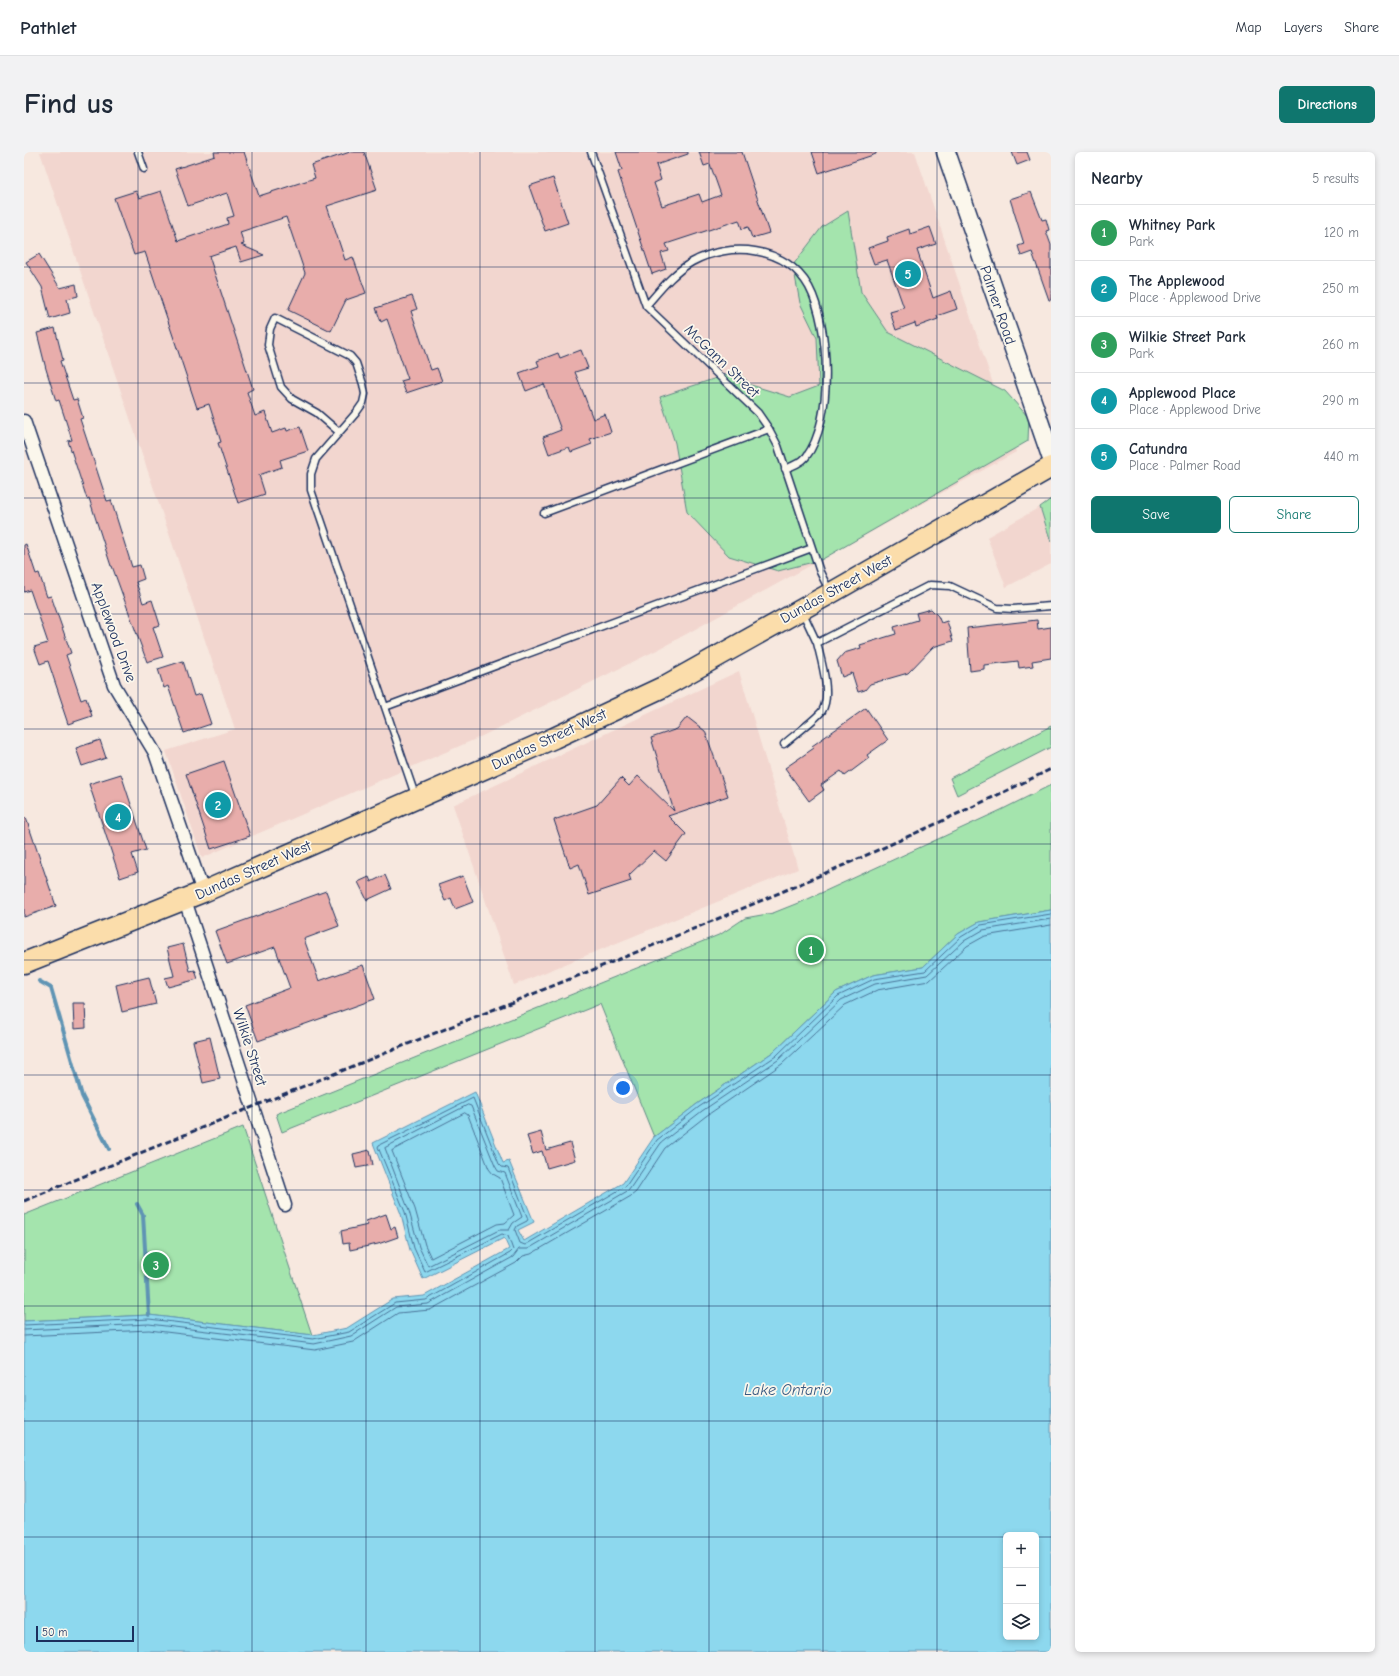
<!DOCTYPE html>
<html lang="en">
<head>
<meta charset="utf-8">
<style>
	:root { --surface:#fff; --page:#f2f2f3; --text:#1f2937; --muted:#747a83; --line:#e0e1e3; --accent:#0f766e }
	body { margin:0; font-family:"Comic Neue",sans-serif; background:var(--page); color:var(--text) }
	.controls { position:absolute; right:12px; bottom:12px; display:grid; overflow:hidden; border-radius:6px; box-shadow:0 2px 6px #0003 }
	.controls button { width:36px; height:36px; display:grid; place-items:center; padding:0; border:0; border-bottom:1px solid var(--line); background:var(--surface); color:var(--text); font:20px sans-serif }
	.scale { position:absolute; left:12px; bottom:10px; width:98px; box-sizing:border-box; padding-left:4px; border:2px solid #1b2f5e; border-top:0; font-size:11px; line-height:14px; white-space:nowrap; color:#1b2f5e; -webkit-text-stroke:3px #fbf7ec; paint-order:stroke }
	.you { position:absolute; left:599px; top:936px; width:14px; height:14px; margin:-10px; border:3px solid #fff; border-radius:50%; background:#1a73e8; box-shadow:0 0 0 6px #1a73e833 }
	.badge { display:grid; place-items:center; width:26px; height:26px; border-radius:50%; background:var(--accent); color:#fff; font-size:13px; font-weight:700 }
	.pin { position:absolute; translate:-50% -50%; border:2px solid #fff; box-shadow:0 1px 4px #0006 }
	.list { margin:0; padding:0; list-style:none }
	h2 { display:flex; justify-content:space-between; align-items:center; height:52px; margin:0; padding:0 16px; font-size:17px }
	h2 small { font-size:13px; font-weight:400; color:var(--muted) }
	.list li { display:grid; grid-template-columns:26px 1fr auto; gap:12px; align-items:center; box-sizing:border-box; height:56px; padding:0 16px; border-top:1px solid var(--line) }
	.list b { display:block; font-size:15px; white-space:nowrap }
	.list p { margin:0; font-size:13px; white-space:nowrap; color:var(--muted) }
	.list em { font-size:13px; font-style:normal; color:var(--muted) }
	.actions { display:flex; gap:8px; padding:12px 16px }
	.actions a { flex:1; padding:9px 0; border:1px solid var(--accent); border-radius:6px; text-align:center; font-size:14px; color:var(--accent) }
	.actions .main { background:var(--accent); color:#fff }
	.icon { flex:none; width:22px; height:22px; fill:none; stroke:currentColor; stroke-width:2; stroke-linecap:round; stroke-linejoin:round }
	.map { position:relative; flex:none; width:1027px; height:1500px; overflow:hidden; border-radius:6px }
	header { display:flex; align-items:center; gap:24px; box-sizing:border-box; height:56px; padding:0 20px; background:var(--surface); border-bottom:1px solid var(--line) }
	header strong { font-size:19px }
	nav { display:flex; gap:22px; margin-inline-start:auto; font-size:14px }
	.intro { display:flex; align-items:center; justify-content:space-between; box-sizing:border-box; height:96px; padding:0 24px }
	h1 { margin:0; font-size:28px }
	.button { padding:10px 18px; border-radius:6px; background:var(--accent); color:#fff; font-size:14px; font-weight:700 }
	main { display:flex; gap:24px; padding:0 24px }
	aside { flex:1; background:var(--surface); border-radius:6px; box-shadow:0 2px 6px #0003 }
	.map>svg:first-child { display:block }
	.built { fill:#f2d6cf }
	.green { fill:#a4e4ad; stroke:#608a86 }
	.water { fill:#8dd8ee; stroke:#5f94b4; fill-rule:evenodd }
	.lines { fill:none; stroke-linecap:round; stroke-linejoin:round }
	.shore { stroke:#497398; stroke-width:1 }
	.stream { stroke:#5f94b4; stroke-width:4 }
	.building { fill:#e8adab; stroke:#1b2f5e }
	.lane-casing { stroke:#1b2f5e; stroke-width:9 }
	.street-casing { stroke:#1b2f5e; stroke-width:15 }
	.secondary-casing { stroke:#1b2f5e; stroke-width:21 }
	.primary-casing { stroke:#1b2f5e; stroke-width:23 }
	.lane { stroke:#fbf7ec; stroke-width:6 }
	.street { stroke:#fbf7ec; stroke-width:12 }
	.secondary { stroke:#fbf7ec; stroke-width:18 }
	.primary { stroke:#fbddab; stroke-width:20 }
	.rail { stroke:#1b2f5e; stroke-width:3; stroke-dasharray:6 3; stroke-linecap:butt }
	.grid { fill:none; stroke:#1b2f5e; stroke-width:1; stroke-opacity:0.55 }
	.labels { text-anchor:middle; stroke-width:3.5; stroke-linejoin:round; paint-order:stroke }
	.street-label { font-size:15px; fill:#1b2f5e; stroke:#fbf7ec }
	.water-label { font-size:16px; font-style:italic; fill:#385982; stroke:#fbf7ec }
</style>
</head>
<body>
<header>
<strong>Pathlet</strong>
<nav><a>Map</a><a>Layers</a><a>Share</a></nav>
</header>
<div class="intro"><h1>Find us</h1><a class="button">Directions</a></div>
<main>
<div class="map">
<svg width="1027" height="1500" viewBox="0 0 1027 1500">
	<rect width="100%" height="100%" fill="#f7e8df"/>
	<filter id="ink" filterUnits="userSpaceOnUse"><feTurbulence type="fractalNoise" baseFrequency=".025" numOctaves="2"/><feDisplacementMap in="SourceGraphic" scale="8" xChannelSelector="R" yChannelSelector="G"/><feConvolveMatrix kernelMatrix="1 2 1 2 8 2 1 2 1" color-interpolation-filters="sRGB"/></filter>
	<g filter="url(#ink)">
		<path class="built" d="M16 0H891L992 300 637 496 454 586 178 706 142 599 211 577Z
			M1016 355 1027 390V412L982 435 963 385Z
			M715 519 774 717 490 833 429 653Z"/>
		<path class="green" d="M824 59 837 140 864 180 981 239 1005 266 1004 289 797 408 754 419 705 404 663 360 651 291 636 245 713 219 727 233 766 245 795 234 793 186 776 151 769 113 798 75Z
			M1027 347V390L1016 355Z
			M1027 574V595L933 643 926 626Z
			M1027 633V758L955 770 934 782 899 815 849 823 812 840 749 900 673 952 630 985 576 852 258 980 252 962 697 782 721 766 749 761 784 747 977 658Z
			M219 975 288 1183 125 1163 0 1169V1063Z"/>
		<path class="water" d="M1027 758V1500H0V1169L125 1163 289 1183 323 1176 369 1147 400 1144 485 1097 480 1086 399 1127 386 1098 377 1062 349 991 451 940 479 1011 485 1009 510 1070 494 1078 500 1089 599 1031 630 985 673 952 749 900 812 840 849 823 899 815 934 782 955 770ZM982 1383H1012V1485H982Z"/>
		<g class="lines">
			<path class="shore" d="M444 953 447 954 471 1014 474 1019 481 1021 498 1065 489 1071 485 1078H475L404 1114 395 1095 385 1059 361 996Z
				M441 961 444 963 465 1017 469 1022 476 1026 490 1063 481 1071 473 1072 407 1106 401 1093 391 1057 368 999Z
				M0 1173 125 1167 289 1187 325 1180 371 1151 402 1148 486 1101 489 1098 484 1084 478 1082 401 1120 390 1096 381 1060 354 995 355 993 449 946 475 1012 478 1015 484 1016 504 1067 503 1069 493 1074 491 1078 496 1091 501 1093 602 1034 633 988 675 955 752 904 814 844 850 827 901 819 937 785 957 773 1027 762
				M0 1178 125 1172 290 1192 327 1184 372 1155 404 1152 489 1105 495 1097H504L605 1038 637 991 678 959 754 908 817 848 851 832 903 823 940 789 959 778 1027 767
				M0 1184 125 1178 291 1198 329 1190 374 1161 406 1158 492 1111 499 1104 507 1102 607 1044 612 1040 641 996 682 964 758 912 821 853 853 838 905 829 943 794 961 784 1027 773"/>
			<path class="stream" d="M15 829 27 836 58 944 85 997
				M113 1052 119 1063 125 1163"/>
		</g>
		<path class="building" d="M190 0H220L235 44 291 26 287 13 326 0H340L353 38 303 54 321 108 329 105 342 141 322 148 307 179 264 158 281 121 262 65 216 80 220 92 217 93 240 103 217 110 212 95 185 104 229 237 223 240 231 264 241 260 248 281 262 276 263 279 276 275 284 299 256 308 258 315 235 323 241 342 214 351 194 291 197 290 185 252 173 256 121 100 110 103 90 46 112 39 115 46 137 39 154 89 204 72 203 66 210 64 203 41 164 54 151 17 191 4Z
			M592 0H664V2L632 13 637 28 630 31 638 54 675 42 678 50 697 43 686 12 680 14 675 0H718L745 81 728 86 724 75 718 77 715 68 642 92 645 99 637 101 642 117 628 122 594 20 598 18Z
			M788 0H852V2L795 21Z
			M988 0H1003L1006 8 993 13Z
			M529 26 544 71 521 79 505 34Z
			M1007 40 1018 68 1022 67 1025 78 1022 79 1027 93V148H1025L1008 100 997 104 994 94 1000 92 986 47Z
			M906 75 912 92 893 98 909 146 927 139 933 157 913 164 914 167 892 175 891 171 872 178 866 160 880 156 863 108 850 112 844 96 864 89 863 85 885 77 886 82Z
			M15 102 36 136 52 132 54 144 43 147 46 161 26 167 18 135 2 110Z
			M388 144 393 157 387 159 407 218 413 216 418 229 382 241 377 229 384 227 363 167 357 170 352 156Z
			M31 176 39 208 36 209 49 248 53 247 59 266 56 267 83 349 87 348 108 415 116 413 120 427 112 430 119 451 128 448 136 473 129 475 139 505 123 510 88 414H87L65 346 63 347 44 289 48 288 35 248 32 249 22 217 13 181Z
			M557 198 564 216 551 220 560 243 569 267 581 262 587 280 566 287 568 292 547 300 545 295 525 302 519 285 537 278 520 232 502 239 495 221 515 214 513 209 534 201 536 206Z
			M2 392 12 422 15 421 23 445 27 444 47 501 42 503 57 548 62 546 68 564 44 572 38 554H39L24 509 16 512 10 495 24 491 6 438 0 440V393Z
			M907 457 914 464 917 471 923 469 929 489 909 495 884 521 846 532 841 538 834 540 828 521 818 525 813 509 820 501 837 496 836 493 872 482 870 475 894 468 892 461Z
			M1013 468 1014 477 1027 475V506L1008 509 1009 514 995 516 994 509 960 513V517L946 519 943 476Z
			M159 509 170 544 177 542 187 572 160 581 144 534 140 536 134 517Z
			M842 556 864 588 843 603 845 606 821 624 817 619 797 633 800 638 785 649 761 616 790 596 788 594Z
			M663 565 681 579 704 644 644 664 662 682 642 709 630 699 605 723 607 729 565 743 555 712 546 716 530 668 573 653 597 626 605 634 614 624 650 659 627 586 653 577Z
			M76 588 82 606 58 614 52 596Z
			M200 609 226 684 187 697 162 622Z
			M97 622 122 698 108 702 114 720 96 726 65 632Z
			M0 666H2L32 754 0 765Z
			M361 723 367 737 343 748 334 730 345 725 347 730Z
			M439 724 449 750 431 757 427 746 421 749 414 733Z
			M302 739 315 774 280 787 295 829 339 813 351 847 234 889 221 853 266 836 251 795 203 812 191 779Z
			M159 792 166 819 171 818 174 827 144 835 141 826 150 824 143 796Z
			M125 825 132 852 98 860 92 833Z
			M49 851H61L62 876 50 877Z
			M186 885 196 927 179 931 169 889Z
			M517 980 522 998 546 991 551 1008 523 1016 518 999 509 1002 503 984Z
			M346 998 349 1013 332 1016 329 1002Z
			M362 1062 367 1077 371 1075 374 1085 354 1092 326 1098 325 1091 319 1092 317 1079 344 1073 342 1069Z"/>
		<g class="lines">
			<g class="lane-casing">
				<path id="lane" d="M114 0 120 17
					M567 0 622 154 734 261 745 277 754 294 796 420 806 440
					M622 154C636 138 649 121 668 110 706 89 762 94 785 135 806 174 810 269 782 305 777 311 769 314 761 317
					M315 280 293 261 268 247 257 235 244 193 246 177 251 166 326 204 332 211 339 232 341 242 339 251 332 261 292 307 287 322V338L391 643
					M520 361 745 277
					M778 459 793 491 906 433 926 434 973 456 989 457 1027 454
					M361 555 788 396
					M760 592C769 584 792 567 798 559 808 543 797 508 793 491"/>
			</g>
			<g class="street-casing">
				<path id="street" d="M0 269 90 533 131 601 179 740
					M161 748 261 1053"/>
			</g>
			<g class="secondary-casing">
				<path id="secondary" d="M922 0 1027 304"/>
			</g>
			<g class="primary-casing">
				<path id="primary" d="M0 811 179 740 530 586 639 535 807 441 1027 315"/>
			</g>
			<use href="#lane" class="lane"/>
			<use href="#street" class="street"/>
			<use href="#secondary" class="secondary"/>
			<use href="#primary" class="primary"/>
			<path class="rail" d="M0 1049C152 986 304 924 456 863 649 786 841 709 1027 617"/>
		</g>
	</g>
	<path class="grid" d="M114 0V1500M228 0V1500M342 0V1500M456 0V1500M571 0V1500M685 0V1500M799 0V1500M913 0V1500M0 115H1027M0 231H1027M0 346H1027M0 462H1027M0 577H1027M0 692H1027M0 808H1027M0 923H1027M0 1038H1027M0 1154H1027M0 1269H1027M0 1385H982M1012 1385H1027"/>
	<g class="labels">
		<g class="street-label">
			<text transform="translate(974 153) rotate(71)" y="5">Palmer Road</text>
			<text transform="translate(698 209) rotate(44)" y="5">McGann Street</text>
			<text transform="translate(812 437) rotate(-29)" y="5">Dundas Street West</text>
			<text transform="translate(90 480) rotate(70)" y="5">Applewood Drive</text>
			<text transform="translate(525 587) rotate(-25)" y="5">Dundas Street West</text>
			<text transform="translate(229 718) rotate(-24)" y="5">Dundas Street West</text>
			<text transform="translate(226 895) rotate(72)" y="5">Wilkie Street</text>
		</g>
		<g class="water-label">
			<text x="764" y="1243">Lake Ontario</text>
		</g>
	</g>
</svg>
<div class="controls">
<button>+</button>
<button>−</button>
<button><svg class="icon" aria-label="layers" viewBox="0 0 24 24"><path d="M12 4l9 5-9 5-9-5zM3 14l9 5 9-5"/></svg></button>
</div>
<div class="scale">50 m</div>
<div class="you"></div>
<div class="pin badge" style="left:787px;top:798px;background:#2e9e5b">1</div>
<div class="pin badge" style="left:194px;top:653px;background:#0f9aa8">2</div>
<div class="pin badge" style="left:132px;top:1113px;background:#2e9e5b">3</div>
<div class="pin badge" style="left:94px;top:665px;background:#0f9aa8">4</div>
<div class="pin badge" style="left:884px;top:122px;background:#0f9aa8">5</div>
</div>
<aside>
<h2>Nearby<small>5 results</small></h2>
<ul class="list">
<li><span class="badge" style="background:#2e9e5b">1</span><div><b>Whitney Park</b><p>Park</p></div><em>120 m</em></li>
<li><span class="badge" style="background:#0f9aa8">2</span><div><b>The Applewood</b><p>Place · Applewood Drive</p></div><em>250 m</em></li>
<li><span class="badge" style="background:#2e9e5b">3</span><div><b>Wilkie Street Park</b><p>Park</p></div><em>260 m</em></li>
<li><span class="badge" style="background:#0f9aa8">4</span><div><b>Applewood Place</b><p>Place · Applewood Drive</p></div><em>290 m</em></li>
<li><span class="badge" style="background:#0f9aa8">5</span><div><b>Catundra</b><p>Place · Palmer Road</p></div><em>440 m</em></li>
</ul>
<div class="actions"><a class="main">Save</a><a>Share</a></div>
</aside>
</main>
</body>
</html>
